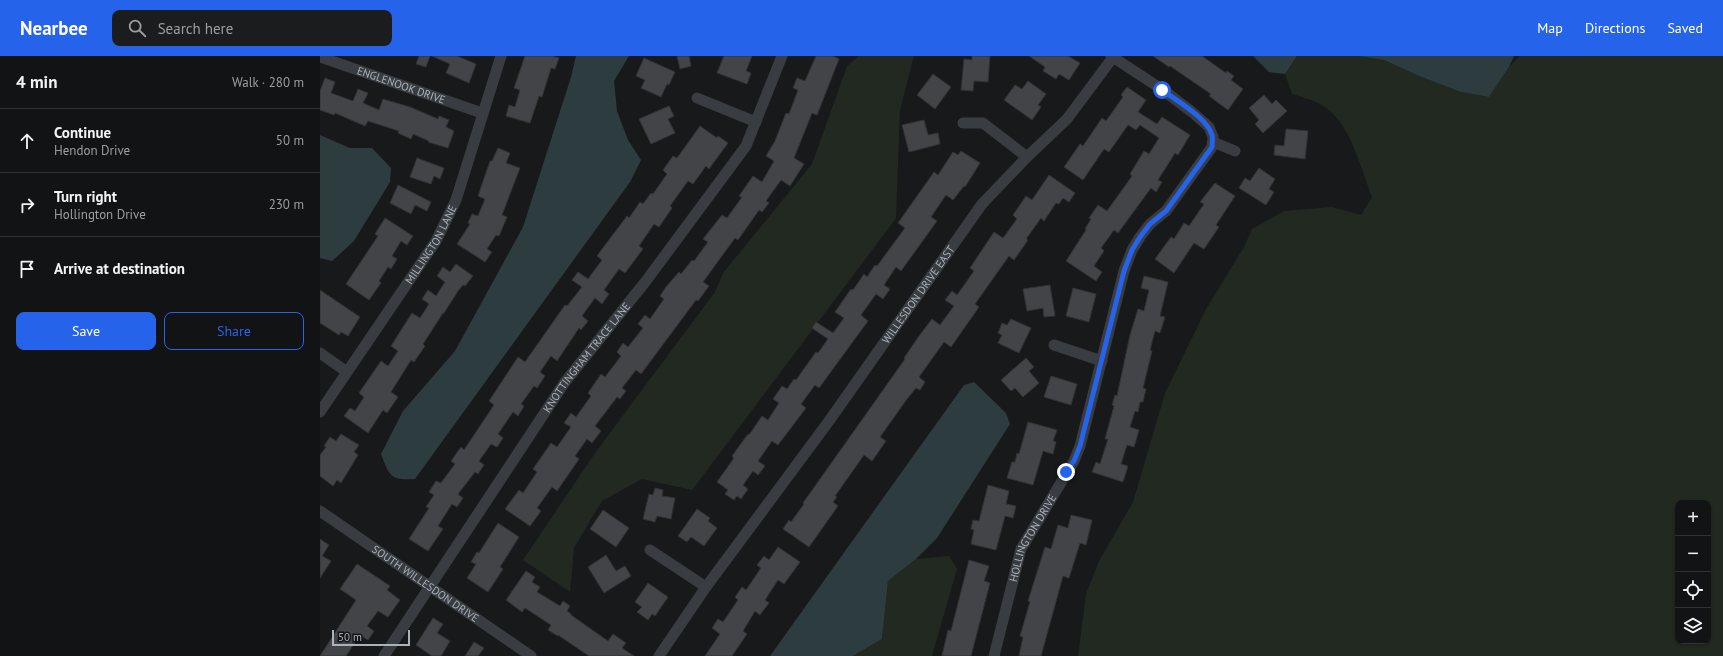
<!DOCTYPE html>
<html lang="en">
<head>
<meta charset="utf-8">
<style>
	:root { --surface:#121314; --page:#1b1c1d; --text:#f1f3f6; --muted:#9c9ea0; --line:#313234; --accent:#2563eb }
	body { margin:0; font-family:"PT Sans",sans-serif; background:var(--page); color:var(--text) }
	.controls { position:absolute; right:12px; bottom:12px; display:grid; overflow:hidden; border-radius:8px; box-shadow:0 1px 3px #0004 }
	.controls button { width:36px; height:36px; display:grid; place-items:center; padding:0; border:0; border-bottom:1px solid var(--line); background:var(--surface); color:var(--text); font:20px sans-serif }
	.scale { position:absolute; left:12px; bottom:10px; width:78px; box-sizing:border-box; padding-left:4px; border:2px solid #aab3bb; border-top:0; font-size:11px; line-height:14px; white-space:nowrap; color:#aab3bb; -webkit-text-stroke:3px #131415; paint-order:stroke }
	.stop { position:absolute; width:12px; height:12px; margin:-9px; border:3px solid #2563eb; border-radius:50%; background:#fff }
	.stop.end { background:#2563eb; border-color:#fff; box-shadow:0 1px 4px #0008 }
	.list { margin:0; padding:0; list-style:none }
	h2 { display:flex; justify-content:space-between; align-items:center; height:52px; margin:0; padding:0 16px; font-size:17px }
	h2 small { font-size:13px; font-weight:400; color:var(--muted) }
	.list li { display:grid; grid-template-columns:26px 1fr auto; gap:12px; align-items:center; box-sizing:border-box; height:64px; padding:0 16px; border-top:1px solid var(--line) }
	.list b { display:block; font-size:15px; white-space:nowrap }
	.list p { margin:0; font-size:13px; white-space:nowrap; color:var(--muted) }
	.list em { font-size:13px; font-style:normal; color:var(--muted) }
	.actions { display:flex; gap:8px; padding:12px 16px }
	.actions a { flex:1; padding:9px 0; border:1px solid var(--accent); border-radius:8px; text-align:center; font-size:14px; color:var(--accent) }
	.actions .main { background:var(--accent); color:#fff }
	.icon { flex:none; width:22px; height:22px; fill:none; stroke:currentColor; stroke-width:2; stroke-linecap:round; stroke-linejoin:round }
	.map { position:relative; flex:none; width:1403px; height:600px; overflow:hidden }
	header { display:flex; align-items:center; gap:24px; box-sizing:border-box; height:56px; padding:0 20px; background:var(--accent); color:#fff }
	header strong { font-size:19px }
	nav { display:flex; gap:22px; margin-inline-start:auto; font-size:14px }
	.search { width:280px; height:36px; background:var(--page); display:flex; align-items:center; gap:10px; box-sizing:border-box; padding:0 14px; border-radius:8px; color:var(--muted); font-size:15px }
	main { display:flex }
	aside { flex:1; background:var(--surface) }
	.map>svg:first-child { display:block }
	.green { fill:#212920; fill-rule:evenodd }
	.water { fill:#2d3c3f }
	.building { fill:#424447; stroke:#323336 }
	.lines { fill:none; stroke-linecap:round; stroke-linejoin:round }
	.street { stroke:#393c40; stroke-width:11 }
	.route { stroke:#2563eb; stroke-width:5 }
	.labels { text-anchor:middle; stroke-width:3.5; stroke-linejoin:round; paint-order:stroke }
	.street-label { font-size:11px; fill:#aab3bb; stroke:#131415 }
</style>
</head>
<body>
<header>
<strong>Nearbee</strong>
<div class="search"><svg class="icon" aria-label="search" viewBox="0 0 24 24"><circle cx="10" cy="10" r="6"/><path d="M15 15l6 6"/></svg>Search here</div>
<nav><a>Map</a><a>Directions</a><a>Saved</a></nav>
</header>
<main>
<aside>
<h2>4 min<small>Walk · 280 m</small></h2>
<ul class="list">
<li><svg class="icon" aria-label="ahead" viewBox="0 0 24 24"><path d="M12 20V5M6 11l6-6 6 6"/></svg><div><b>Continue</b><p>Hendon Drive</p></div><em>50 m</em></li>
<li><svg class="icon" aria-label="right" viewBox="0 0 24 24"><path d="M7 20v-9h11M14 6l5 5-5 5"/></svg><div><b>Turn right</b><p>Hollington Drive</p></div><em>230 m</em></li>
<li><svg class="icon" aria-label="arrive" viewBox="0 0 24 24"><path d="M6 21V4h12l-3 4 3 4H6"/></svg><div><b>Arrive at destination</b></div></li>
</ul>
<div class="actions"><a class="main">Save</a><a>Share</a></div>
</aside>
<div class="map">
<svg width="1403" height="600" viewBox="0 0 1403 600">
	<rect width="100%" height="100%" fill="#18191a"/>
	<path class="green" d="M539 0H594L580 54 576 162 372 434 322 423 282 445 254 492 250 536 203 504 275 397 395 236 403 217 492 108 527 10Z
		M977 0H1039L1064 4 1099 20 1141 36 1169 41 1189 11 1200 0H1403V600H758L766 538 779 505 813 446 845 337 886 253 924 191 932 173 964 155 1012 151 1041 159 1052 141C1040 111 1030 62 998 47 990 43 981 41 972 38L965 18ZM1358 447H1388V585H1358Z
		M629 500 637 513 612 600H533L562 583 568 525 596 503Z"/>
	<path class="water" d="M256 0H309L294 25 297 55 308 84 321 104 310 126 95 423C70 425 69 419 61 398L83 355 135 295 203 171 251 21Z
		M933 0H977L965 18 949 16Z
		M1039 0H1194L1189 11 1169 41 1141 36 1099 20 1064 4Z
		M0 79 30 92H52L71 112 70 126 34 185 12 205 0 202Z
		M654 326 686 357 690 368 617 482 596 503 568 525 562 583 533 600H450L644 329Z"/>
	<path class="building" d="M99 0H110L106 11 96 8Z
		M112 0H137L156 8 149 27 126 17 130 8Z
		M205 0H232L239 2 235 13 231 12 222 41 219 40 210 67 186 60 189 49 195 51 200 34 194 32Z
		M357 0H369L371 10 360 13Z
		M404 0H432L426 15 431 17 427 28 397 17Z
		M496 0H513L519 3 497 59 492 57 474 102 484 108 470 130 461 124 446 145 449 147 442 156 439 154 418 184 415 182 383 226 389 230 378 245 376 244 321 318 316 314 302 332 306 335 300 343 297 341 275 370 281 375 272 387 267 383 255 400 259 403 237 435 232 431 217 452 221 455 210 470 185 453 199 434 203 437 217 416 213 413 231 387 237 391 251 371 244 367 251 357 256 361 271 340 268 337 281 318 285 321 301 300 297 296 303 287 308 291 323 272 318 268 325 259 330 263 344 243 340 240 346 231 359 216 361 218 372 204 374 205 388 186 383 183 402 159 407 162 422 141 419 140 433 120 442 126 454 105 446 100 455 85 466 57 469 58 478 34 473 32 477 22 485 25Z
		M652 0H670L668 26 654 25 653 35 641 34 644 3 652 4Z
		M709 0H748L760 7 749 24 739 18 736 23 723 15 725 11Z
		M833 0H882L906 17 907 15 914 20 911 24 923 33 908 54 889 40 891 38 850 10 849 11Z
		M324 2 355 16 349 29 347 28 341 41 321 32 325 24 316 20Z
		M613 18 631 31 615 53 597 39Z
		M5 22 15 26 11 37 33 45 38 33 48 37 43 47 59 54 63 43 90 51 118 63 119 60 129 64 126 71 134 75 128 92 108 86 109 85 93 78 91 83 78 77 79 75 48 65 45 70 15 57 14 59 0 54V35Z
		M708 25 726 38 718 49 721 51 712 64 684 44 695 29 702 33Z
		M807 31 826 44 818 56 837 68 842 61 870 79 858 99 855 97 838 124 842 126 836 136 831 132 798 177 794 174 781 192 784 195 774 210 782 216 776 225 746 205 766 174 765 173 771 163 769 162 778 149 787 155 812 120 810 118 824 95 829 98 839 82 820 69 816 74 808 69 789 96 784 93 763 124 744 111 760 88 763 90 782 62 786 65 803 41 801 39Z
		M944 39 952 48 956 44 967 55 943 77 935 68 939 64 929 52Z
		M349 50 354 60 348 63 355 77 331 88 319 63Z
		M604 64 608 79 618 77 620 88 589 96 582 69Z
		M380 70 397 82 398 80 408 87 389 113 386 110 373 128 368 125 350 150 352 152 339 171 334 168 319 190 323 193 305 217 299 213 284 234 289 238 282 248 275 242 262 260 268 265 261 274 259 272 237 305 231 300 220 316 225 320 217 332 214 330 201 348 204 350 198 360 193 356 178 378 183 382 177 391 171 388 159 405 164 409 158 418 155 416 138 438 143 442 137 451 132 448 118 470 123 473 108 495 89 483 109 452 106 451 114 439 109 436 116 425 121 427 135 408 131 405 141 391 144 394 174 349 169 345 198 301 205 306 245 249 247 250 262 231 252 224 258 216 268 223 282 204 277 200 282 193 307 160 309 162 320 146 323 148 331 137 333 138 347 118 343 114 353 100 357 102Z
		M966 73 988 75 985 103 954 99 955 89 964 90Z
		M178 92 190 97 186 107 200 112 182 159 187 161 179 180 176 179 167 193 172 196 165 206 137 188 150 168 148 167 152 158 158 160 165 143 158 140 170 105H172Z
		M641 95 660 107 645 131 644 130 633 144 626 139 611 161 617 165 581 215 576 211 564 229 570 233 563 243 556 238 541 259 548 265 499 332 495 329 481 348 486 352 458 389 452 385 438 405 445 410 438 419 433 415 423 429 428 433 421 443 417 440 414 444 405 438 408 434 397 426 414 402 412 400 428 378 429 379 442 360 448 364 459 347 453 343 462 330 467 333 474 323 476 324 496 296 498 297 508 283 492 272 496 266 513 277 524 262 515 256 531 233 533 234 544 218 547 221 555 209 557 210 585 172 578 167 614 116 618 119 633 96 638 99Z
		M97 102 124 112 120 123 114 120 111 128 90 121Z
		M939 112 955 123 949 133 954 136 946 149 919 132 925 122 930 125Z
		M729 119 755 137 749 146 743 142 739 148 736 147 724 165 721 162 706 183 708 184 694 204 689 200 655 248 659 251 631 291 624 286 599 321 605 326 600 334 596 332 587 343 560 381 566 385 552 405 544 399 515 440 517 441 513 446 518 450 489 491 463 473 469 464 471 466 484 448 483 447 585 303 584 302 599 280 612 263 620 269 634 250 625 244 632 235 637 239 654 215 650 212 674 176 683 182 697 163 693 159 706 140 712 144Z
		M895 127 915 140 896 169 899 171 884 193 874 187 854 217 835 203 851 181 854 183 864 167 869 170 884 148 880 146Z
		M78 129 111 146 107 155 95 149 91 158 70 147Z
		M65 162 93 180 87 189 81 185 72 200 77 203 71 213 68 211 59 225 61 227 49 244 26 228 58 180 55 178Z
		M136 208 153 220 145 230 143 229 138 235 124 257H123L103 288 105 290 94 306 91 304 71 336 78 341 67 357 63 354 48 377 24 360 30 352 35 355 44 341 39 337 61 305 68 310 78 295 71 290 92 257 100 262 109 248 102 243 108 234 116 240 125 226 117 220 123 211 130 216Z
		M824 220 848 226 840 260 845 261 840 277 835 275 830 294 832 295 823 332 826 333 823 346H820L818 356 815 355 810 371 819 374 814 391 807 389 801 408 808 410 803 426 772 416 776 406 780 408 788 383H785L794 350 792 349 795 339 797 340 810 279 818 253 824 255 829 234 821 232Z
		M730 229 735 260 724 261 723 252 707 255 703 233Z
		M753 232 776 238 769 266 746 260Z
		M0 234 40 261 28 280 21 276 19 279 0 267Z
		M691 263 711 272 699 297 678 287 682 279 678 277 682 267 687 269Z
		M706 302 714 311 709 315 719 327 703 341 695 332 691 335 681 324Z
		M731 320 757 328 751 349 724 341Z
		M708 366 737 374 733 385 736 386 733 398 723 395 713 429 687 422 692 406H695L697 397 699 398Z
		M21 378 39 389 34 396 38 399 21 427 17 424 13 430 0 420V399L6 391 4 390 10 381 16 385Z
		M668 429 689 435 686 448 696 450 693 462 685 460 676 494 651 488 654 474 651 473 653 464 659 465Z
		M335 432 343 434 342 440 355 442 351 463 337 460 335 466 323 463 329 438 333 439Z
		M377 453 390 462 388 465 397 472 384 490 371 481 367 486 358 480Z
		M283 454 309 472 296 491 270 473Z
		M751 459 772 464 766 489 760 487 749 522 743 520 721 600H699L703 581 700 580 710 546 708 545 725 491 731 493 738 469 748 472Z
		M178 467 199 481 180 511 183 513 168 536 147 522 156 508 151 506 157 496 159 497Z
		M0 483 9 489 2 500 11 505 0 522Z
		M458 491 480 506 464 528 458 524 445 544 449 547 440 559 435 555 423 575 427 578 412 600H385L400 578 392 572 398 563 403 566 418 544 415 541 422 531 426 534 441 512 437 509 444 500 449 504Z
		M286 499 296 515 305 510 311 520 284 537 268 511Z
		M649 504 669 510 664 525 670 527 651 600H622L628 574 631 575Z
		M37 508 70 530 67 534 80 544 68 561 58 555 47 570 54 575 48 584 40 579 26 600H0L36 544 20 533Z
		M206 515 215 521 212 526 220 531 217 536 240 550 243 545 250 550 247 555 251 558V559L288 585 293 578 306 587 302 592 314 600H269L238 579V580L228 574 231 569 205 552 202 556 186 544Z
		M328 527 348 541 335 560 332 558 328 564 317 556 322 551 315 546Z
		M113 562 123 568 117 577 130 585 121 600H112L96 589Z
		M154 586 164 592 158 600H145Z"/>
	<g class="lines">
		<g class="street">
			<path id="s1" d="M0 1 162 57"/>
			<path d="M377 42 436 66"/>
			<path d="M643 67H663L707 101"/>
			<path d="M893 86 915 95"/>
			<path d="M734 289 782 305"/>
			<path d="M0 297 27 316"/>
			<path id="s2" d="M0 356 116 185 136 144 181 0"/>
			<path id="s3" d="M0 455 211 600"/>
			<path d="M330 494 386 531"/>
			<path id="s4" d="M64 600 245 326 326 225 426 90 462 0"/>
			<path id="s5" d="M339 600 386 531 509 365 662 148 707 101 747 63 794 0"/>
			<path id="s6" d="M674 600 701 493 754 405 760 390 804 215 812 194 820 181 830 168 846 155 892 91 893 81 889 71 872 56 843 34 791 0"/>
		</g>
	</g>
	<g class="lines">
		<path class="route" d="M746 416 754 405 760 390 804 215 812 194 820 181 830 168 846 155 892 91C892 87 893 83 892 79 887 62 857 45 842 34"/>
	</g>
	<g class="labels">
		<g class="street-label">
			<text dy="4" stroke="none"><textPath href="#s1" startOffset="86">ENGLENOOK DRIVE</textPath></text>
			<text dy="4" stroke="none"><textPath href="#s2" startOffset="201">MILLINGTON LANE</textPath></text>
			<text dy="4" stroke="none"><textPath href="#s5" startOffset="445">WILLESDON DRIVE EAST</textPath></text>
			<text dy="4" stroke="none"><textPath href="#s4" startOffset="361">KNOTTINGHAM TRACE LANE</textPath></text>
			<text dy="4" stroke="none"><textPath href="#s6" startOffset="125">HOLLINGTON DRIVE</textPath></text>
			<text dy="4" stroke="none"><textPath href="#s3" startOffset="128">SOUTH WILLESDON DRIVE</textPath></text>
		</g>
	</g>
</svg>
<div class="controls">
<button>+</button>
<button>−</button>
<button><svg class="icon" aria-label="locate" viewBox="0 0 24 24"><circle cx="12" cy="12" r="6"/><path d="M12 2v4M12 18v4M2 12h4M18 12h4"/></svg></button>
<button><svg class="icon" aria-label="layers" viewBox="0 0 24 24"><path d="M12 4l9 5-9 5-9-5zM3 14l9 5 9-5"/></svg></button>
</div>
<div class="scale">50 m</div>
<div class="stop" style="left:842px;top:34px"></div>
<div class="stop end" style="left:746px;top:416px"></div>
</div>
</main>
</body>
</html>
